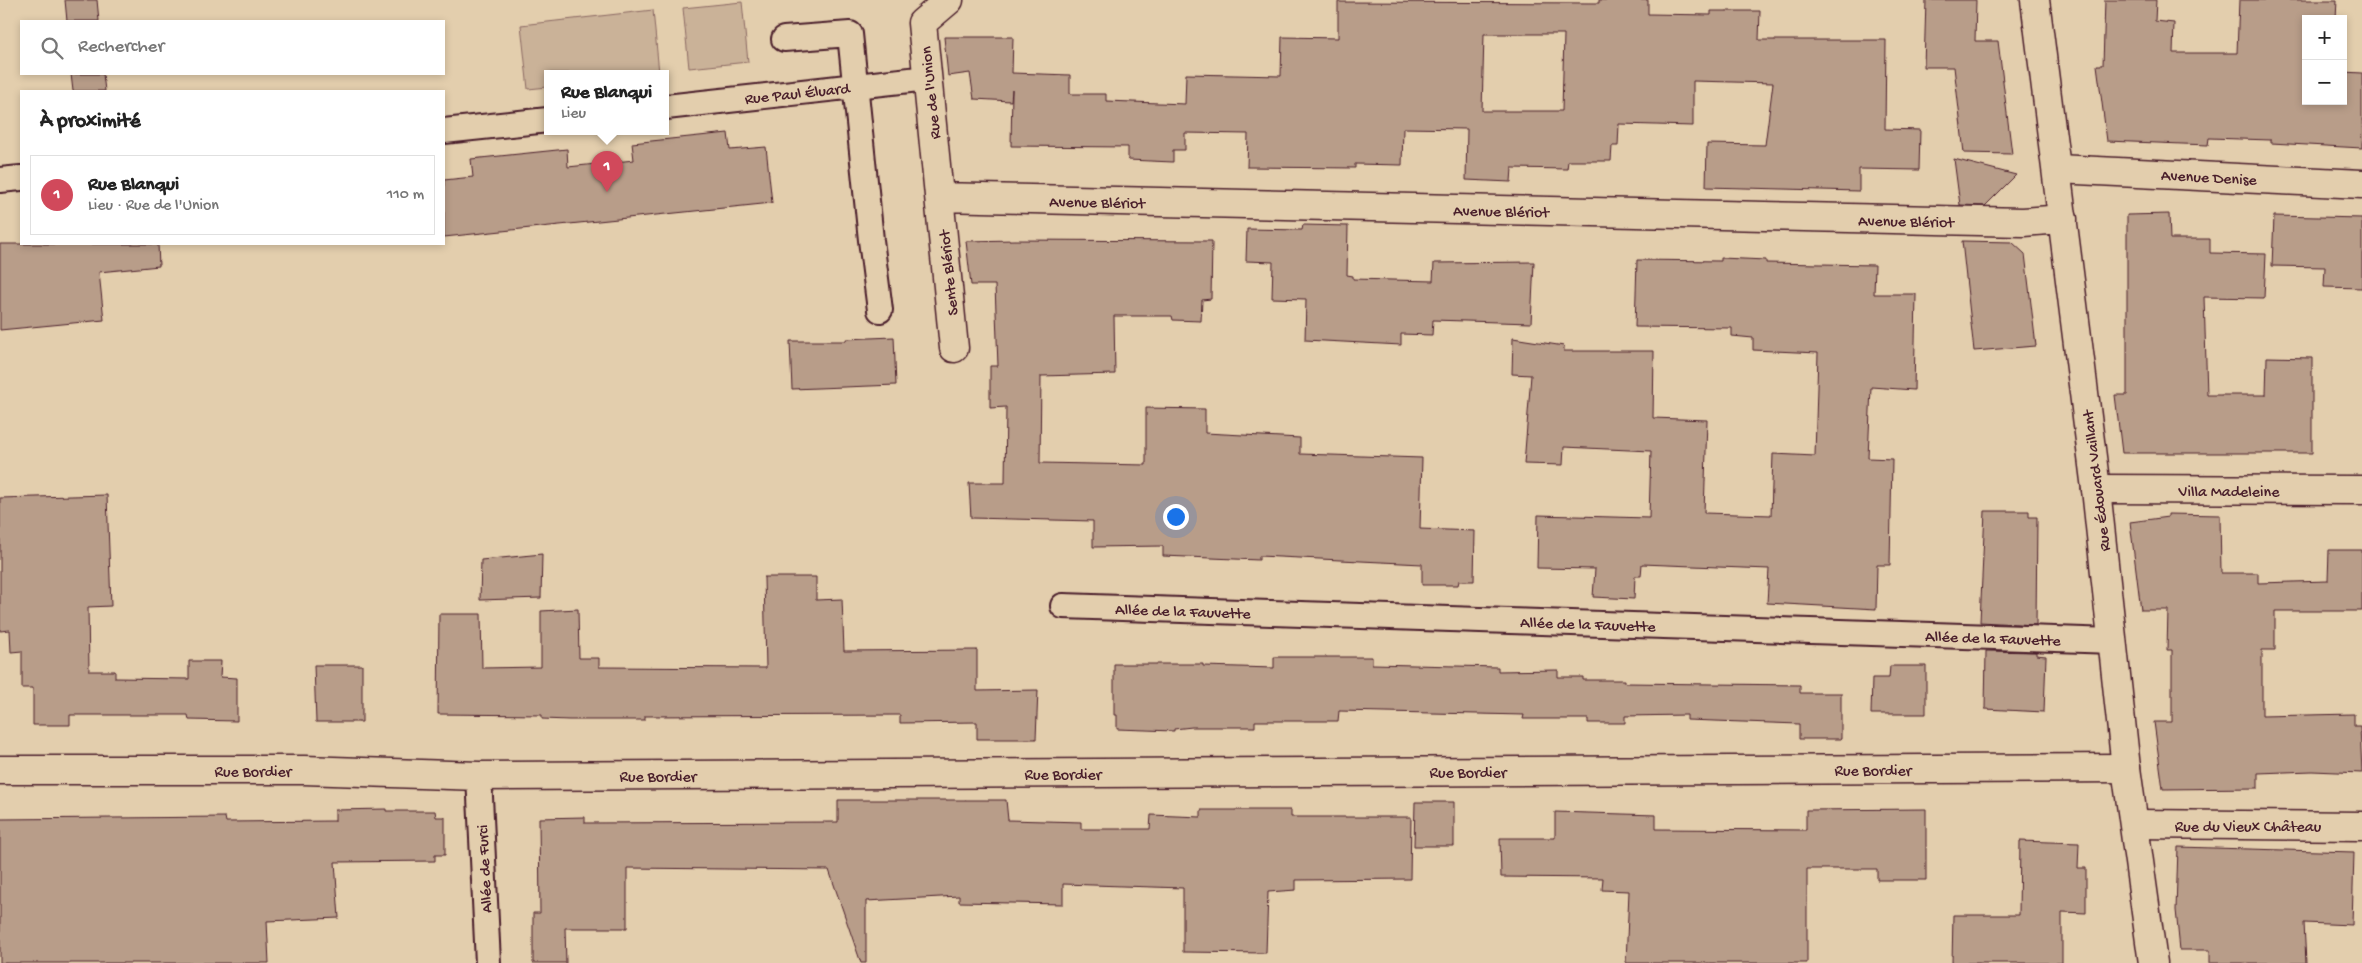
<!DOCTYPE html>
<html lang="fr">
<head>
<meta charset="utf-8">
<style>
	:root { --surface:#fff; --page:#f6f6f6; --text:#222; --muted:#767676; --line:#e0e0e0; --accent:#d1495b }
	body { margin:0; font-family:"Gochi Hand",sans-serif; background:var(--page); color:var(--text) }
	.controls { position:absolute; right:15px; top:15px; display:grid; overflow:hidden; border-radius:0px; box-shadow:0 2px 8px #0003 }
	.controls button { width:45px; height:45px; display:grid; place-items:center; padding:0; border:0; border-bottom:1px solid var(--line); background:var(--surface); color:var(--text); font:25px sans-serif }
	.you { position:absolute; left:1175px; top:516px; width:18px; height:18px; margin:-12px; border:4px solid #fff; border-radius:50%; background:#1a73e8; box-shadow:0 0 0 8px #1a73e833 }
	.badge { display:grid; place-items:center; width:32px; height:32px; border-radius:50%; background:var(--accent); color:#fff; font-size:16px; font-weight:700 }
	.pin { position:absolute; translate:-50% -41px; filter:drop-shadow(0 1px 2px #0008) }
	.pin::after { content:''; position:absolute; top:26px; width:18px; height:15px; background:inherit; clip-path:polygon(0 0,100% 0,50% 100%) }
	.popup { position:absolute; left:544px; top:70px; width:125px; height:65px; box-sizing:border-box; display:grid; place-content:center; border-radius:0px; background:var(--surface); filter:drop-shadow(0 1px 4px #0005); font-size:16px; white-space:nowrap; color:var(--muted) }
	.popup b { font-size:19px; color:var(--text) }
	.popup::after { content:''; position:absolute; left:50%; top:100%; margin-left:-10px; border:10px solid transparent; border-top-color:var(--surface) }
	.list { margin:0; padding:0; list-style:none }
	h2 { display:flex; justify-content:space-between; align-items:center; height:65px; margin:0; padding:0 20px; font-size:21px }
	h2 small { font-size:16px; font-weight:400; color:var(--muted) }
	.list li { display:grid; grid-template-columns:32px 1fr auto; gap:15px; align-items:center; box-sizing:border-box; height:80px; margin:0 10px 10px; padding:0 10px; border:1px solid var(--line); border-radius:0px }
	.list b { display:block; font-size:19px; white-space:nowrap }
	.list p { margin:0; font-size:16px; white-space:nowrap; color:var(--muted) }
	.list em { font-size:16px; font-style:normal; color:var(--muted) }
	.icon { flex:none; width:28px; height:28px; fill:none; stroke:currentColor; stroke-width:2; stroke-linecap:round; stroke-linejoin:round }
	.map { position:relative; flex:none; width:2362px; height:963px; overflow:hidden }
	.search { position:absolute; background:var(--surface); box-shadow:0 2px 8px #0003; left:20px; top:20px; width:425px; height:55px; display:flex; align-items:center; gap:12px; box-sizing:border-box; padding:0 18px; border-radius:0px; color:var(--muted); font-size:19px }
	.panel { position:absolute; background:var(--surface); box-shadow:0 2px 8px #0003; left:20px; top:90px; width:425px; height:155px; border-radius:0px }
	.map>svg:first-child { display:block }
	.green { fill:#cab298; stroke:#8a6862 }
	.building { fill:#b89d89; stroke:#4a1f2b; fill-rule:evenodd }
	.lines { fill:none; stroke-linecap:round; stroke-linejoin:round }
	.service-casing { stroke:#4a1f2b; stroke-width:28 }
	.minor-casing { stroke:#4a1f2b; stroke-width:31 }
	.tertiary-casing { stroke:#4a1f2b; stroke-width:31 }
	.service { stroke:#e3cead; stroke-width:24 }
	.minor { stroke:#e3cead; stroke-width:28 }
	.tertiary { stroke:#e3cead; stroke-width:28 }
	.labels { text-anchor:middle; stroke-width:4; stroke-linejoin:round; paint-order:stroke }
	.street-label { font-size:16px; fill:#4a1f2b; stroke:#e3cead }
</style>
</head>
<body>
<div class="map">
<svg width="2362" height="963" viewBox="0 0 2362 963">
	<rect width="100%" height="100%" fill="#e3cead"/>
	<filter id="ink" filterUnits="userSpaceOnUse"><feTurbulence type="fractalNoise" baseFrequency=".02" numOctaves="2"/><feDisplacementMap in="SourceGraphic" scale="10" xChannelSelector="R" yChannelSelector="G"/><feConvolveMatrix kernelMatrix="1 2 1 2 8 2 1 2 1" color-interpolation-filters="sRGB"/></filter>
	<g filter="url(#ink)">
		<path class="green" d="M742 2 748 62 689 68 683 8Z
			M653 10 659 73H548V87L528 89 521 25Z"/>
		<path class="building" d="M65 0H97L99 21H67Z
			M1599 0H1648V14L1711 15V11H1760L1759 40H1886L1885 129 1920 130 1919 170 1859 169V191L1706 187 1707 144 1765 145 1773 83 1693 81V126L1619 124 1618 146H1612L1611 161H1568L1567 169 1512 168 1511 182 1466 180 1467 129 1403 128 1402 165 1355 164V168L1247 167 1248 134 1185 133V150H1173V162L1128 160V147L1011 146 1012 90 1011 101 974 99 970 73 948 76 944 37H1013L1012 73 1070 75V94H1106V101L1185 104 1186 74 1281 76 1282 37 1338 38V2L1599 3ZM1484 34H1564L1562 111H1482Z
			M1926 0H1976L1975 41H1998L2012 154 1964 153 1954 67H1924Z
			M2105 0H2156L2155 21 2174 23 2173 53H2237L2239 0H2337L2336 19H2306V101H2343V72L2362 73V148L2271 143V140L2209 138 2208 145 2107 141 2097 65H2103Z
			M71 74H103L105 91H73Z
			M728 133 730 150 766 147 772 203 444 237V180L473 177 471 159 567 149 568 167 634 160 632 143Z
			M1954 159 2016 175 1985 206 1960 205Z
			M2169 214 2170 239H2210V253L2266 254 2264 298 2204 297 2207 395H2266L2267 357 2312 358V453H2122L2115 395H2127V215Z
			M2274 216 2362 218V288L2324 287 2325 267 2272 266Z
			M1303 225 1348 226 1347 275 1353 276V279L1433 281 1434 263 1534 262 1531 323 1433 320 1432 335 1401 334V345L1305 340 1306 299 1272 298 1273 262 1246 261 1247 229 1302 230Z
			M1015 240 1212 241 1211 299 1202 300 1201 321 1173 320 1172 316H1114L1115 374 1041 376 1040 463 1146 465V408L1205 409V433L1300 438V454L1422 458 1420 529 1475 531 1474 581H1459L1458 585H1422V564L1259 556V560L1163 556V546L1093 547V521L971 518 969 483H1005L1006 407 990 408V366H998L995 285H971L966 241Z
			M1962 241 2012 242 2025 254 2036 346 1974 351Z
			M0 244H158L159 266 99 272 104 320 0 330Z
			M1721 258 1766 260V263L1875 265 1874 294H1916L1914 390 1871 387 1868 458 1892 459 1890 565H1877L1876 609 1767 603 1769 569 1642 564 1641 576H1635L1634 599 1593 597 1595 569 1537 568 1538 515 1649 518 1651 451 1564 447 1563 465 1524 464 1531 375 1512 374 1513 338 1564 346V351H1654L1653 418 1707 420 1704 513 1771 515 1773 454 1815 456 1818 353 1753 350V338L1732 336V328L1635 327 1637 260 1721 261Z
			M894 337 896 385 792 389 790 341H846V339Z
			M107 495 111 606 88 607 89 671H115V678L189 679V661H221L220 677 237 678V721L189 720 188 715H70V725H33V688H22V651L11 652 10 630 0 631V498Z
			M1985 511H2029V517H2037L2036 625 1980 622Z
			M2168 514 2220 515 2221 573H2258V583L2328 581 2329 550H2362V611H2275V650H2262V716L2354 714V726H2360L2362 773 2312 771 2258 773V788L2163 789 2154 722H2172V650H2167L2168 610H2141L2130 522 2168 517Z
			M542 554 541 598 480 600 481 560Z
			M764 577H816V600L842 599 844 651 977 650V691L1038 690 1036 739H977V722L900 723V715L645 716V720H569L542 719V715L438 714 439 614H481L482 668 541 667V611L578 609 579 658H599V667L766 668Z
			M1986 651 2036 652V655L2046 656 2044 712 1985 709Z
			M1274 657H1372V664L1498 667V671L1558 670V677H1583V680H1625V683L1800 685V693H1841V739H1799V724L1687 720V715L1625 716V723H1588V719H1523L1524 715 1339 711 1338 721H1255V727H1192L1174 729V731L1117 729V715H1114V664H1203V666L1274 668Z
			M314 665H362V722H316Z
			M1890 666H1926V714H1871L1872 678H1889Z
			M838 800H1006L1008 820 1081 822V829H1150L1151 815 1201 817V810H1291V817H1411L1410 879 1296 880V890L1268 892 1266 953 1183 952V888L1063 884V904L959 902V896L866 901V963H861L829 870 627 868V928H565L566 963H533V913H540L539 818 585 817V823L838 822Z
			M1415 802H1454V846H1414Z
			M386 809V811H435L436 817H445V855H435V861L335 862 339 918 267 921 269 963H0V819L225 817 226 822 335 821V810Z
			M1926 809V880H1877V869H1807V963H1626L1629 891 1602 890 1603 878 1501 877 1500 838H1555V812L1656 815V829L1806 830V810Z
			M2020 841 2079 843 2078 868H2086V913L2062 912V963H1952L1953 915H2019Z
			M2178 847 2354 852 2352 925 2304 923 2306 963H2210V950H2180L2176 910Z"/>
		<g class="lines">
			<g class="service-casing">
				<path id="service" d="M784 39 850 34 871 240 880 310
					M666 107 928 78
					M444 131 548 120
					M0 180 21 178
					M1063 606 2113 641
					M479 776 488 963"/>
			</g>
			<g class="minor-casing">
				<path id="minor" d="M949 0 922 23 954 348
					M2057 169 2362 184
					M940 197 2023 222 2063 219
					M2096 489 2362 490
					M0 770H304L479 776 2126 768
					M2135 824 2362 826"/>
			</g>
			<g class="tertiary-casing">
				<path id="tertiary" d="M2035 0 2096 489 2126 768 2153 963"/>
			</g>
			<use href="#service" class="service"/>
			<use href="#minor" class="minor"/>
			<use href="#tertiary" class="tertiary"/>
		</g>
	</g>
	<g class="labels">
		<g class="street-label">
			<text transform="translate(797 92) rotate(-6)" y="6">Rue Paul Éluard</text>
			<text transform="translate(929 93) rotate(-96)" y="6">Rue de l'Union</text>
			<text transform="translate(2209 176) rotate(3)" y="6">Avenue Denise</text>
			<text transform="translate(1097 201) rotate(1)" y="6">Avenue Blériot</text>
			<text transform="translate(1501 210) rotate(1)" y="6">Avenue Blériot</text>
			<text transform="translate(1906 220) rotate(1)" y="6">Avenue Blériot</text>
			<text transform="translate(947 273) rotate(-96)" y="6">Sente Blériot</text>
			<text transform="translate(2095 481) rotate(-97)" y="6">Rue Édouard Vaillant</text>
			<text x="2229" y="496">Villa Madeleine</text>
			<text transform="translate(1183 610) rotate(2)" y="6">Allée de la Fauvette</text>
			<text transform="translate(1588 623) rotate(2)" y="6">Allée de la Fauvette</text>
			<text transform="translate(1993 637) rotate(2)" y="6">Allée de la Fauvette</text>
			<text x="1873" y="775">Rue Bordier</text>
			<text x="253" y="776">Rue Bordier</text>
			<text x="1468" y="777">Rue Bordier</text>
			<text x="1063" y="779">Rue Bordier</text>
			<text x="658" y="781">Rue Bordier</text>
			<text x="2248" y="831">Rue du Vieux Château</text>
			<text transform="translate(483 869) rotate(-93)" y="6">Allée de Furci</text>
		</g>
	</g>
</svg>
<div class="controls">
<button>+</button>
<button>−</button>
</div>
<div class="you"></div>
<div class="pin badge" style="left:607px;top:192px">1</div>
<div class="popup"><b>Rue Blanqui</b>Lieu</div>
<div class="search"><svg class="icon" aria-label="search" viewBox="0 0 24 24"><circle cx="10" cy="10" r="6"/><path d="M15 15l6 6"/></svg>Rechercher</div>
<section class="panel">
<h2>À proximité<small></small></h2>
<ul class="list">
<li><span class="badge">1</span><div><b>Rue Blanqui</b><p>Lieu · Rue de l'Union</p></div><em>110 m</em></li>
</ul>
</section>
</div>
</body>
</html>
